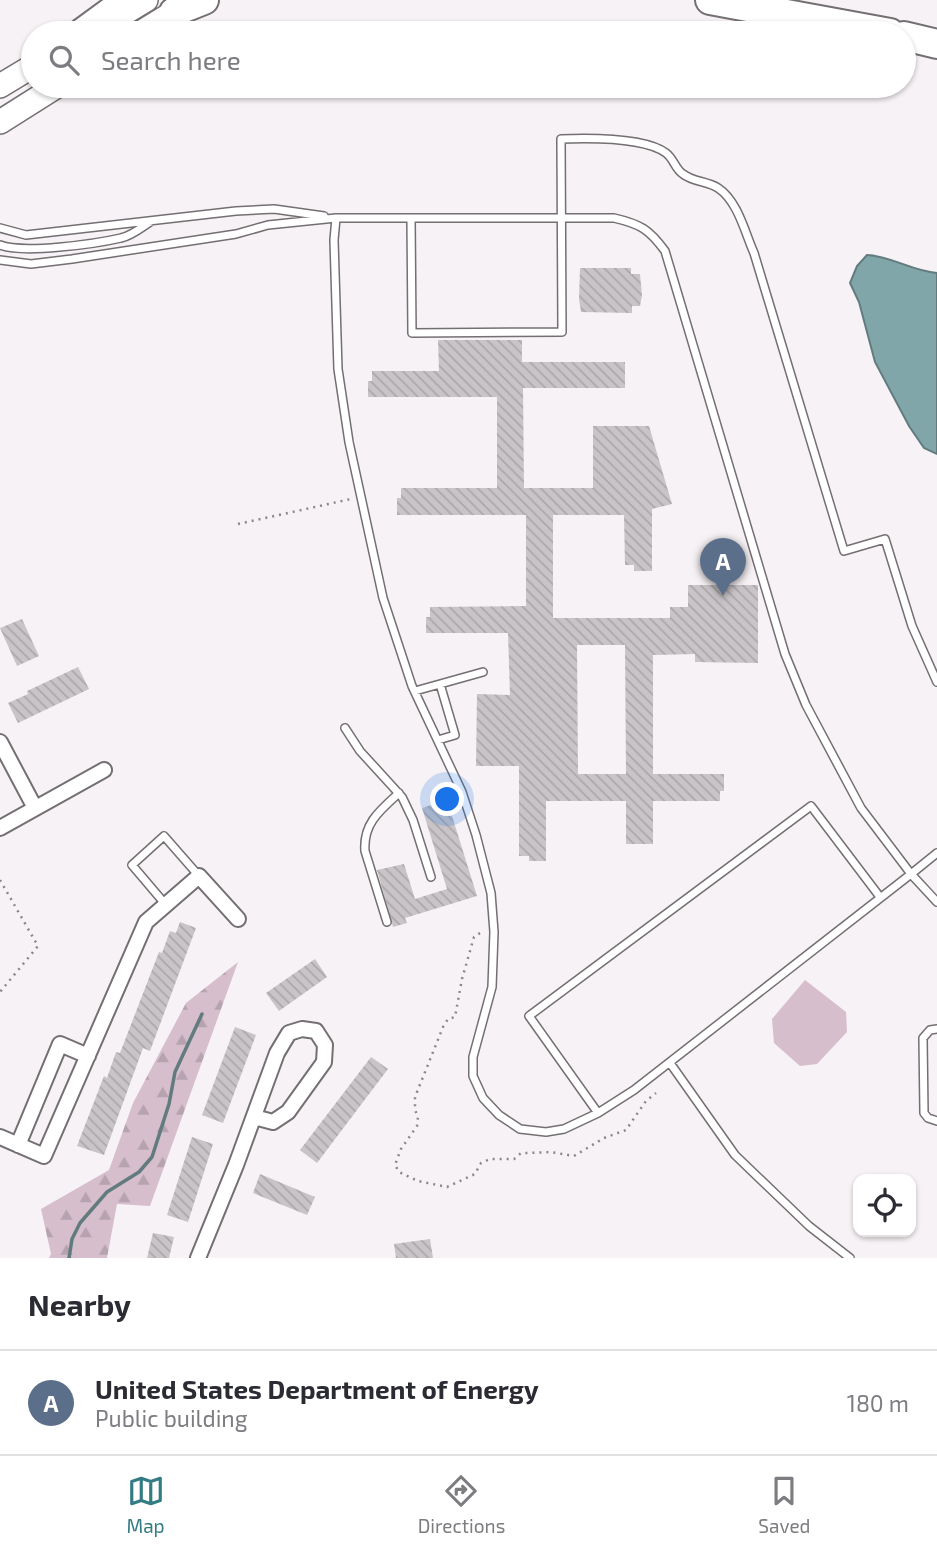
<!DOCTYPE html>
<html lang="en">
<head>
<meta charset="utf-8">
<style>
	:root { --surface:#fff; --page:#f2f2f3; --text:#2b2b33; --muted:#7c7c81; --line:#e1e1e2; --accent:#347c84 }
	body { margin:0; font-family:"Exo 2",sans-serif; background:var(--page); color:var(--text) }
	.controls { position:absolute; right:21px; bottom:21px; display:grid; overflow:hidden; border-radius:14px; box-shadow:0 2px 5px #0004 }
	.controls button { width:63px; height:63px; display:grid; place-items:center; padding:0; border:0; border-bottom:2px solid var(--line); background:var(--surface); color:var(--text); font:35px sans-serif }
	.you { position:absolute; left:448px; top:800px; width:24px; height:24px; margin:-18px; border:5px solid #fff; border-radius:50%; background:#1a73e8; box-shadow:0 0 0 10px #1a73e833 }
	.badge { display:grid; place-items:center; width:46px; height:46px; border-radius:50%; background:var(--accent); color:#fff; font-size:23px; font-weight:700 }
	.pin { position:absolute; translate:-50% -58px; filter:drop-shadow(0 2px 4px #0008) }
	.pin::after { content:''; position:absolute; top:37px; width:24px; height:21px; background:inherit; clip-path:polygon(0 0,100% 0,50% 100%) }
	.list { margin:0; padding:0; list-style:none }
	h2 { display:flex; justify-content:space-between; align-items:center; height:91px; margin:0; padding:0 28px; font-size:30px }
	h2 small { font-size:23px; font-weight:400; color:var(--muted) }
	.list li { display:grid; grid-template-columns:46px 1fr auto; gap:21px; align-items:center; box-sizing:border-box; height:105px; padding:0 28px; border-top:2px solid var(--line) }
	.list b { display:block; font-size:26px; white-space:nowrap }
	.list p { margin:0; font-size:23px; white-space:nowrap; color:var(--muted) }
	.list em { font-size:23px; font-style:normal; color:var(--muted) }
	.icon { flex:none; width:38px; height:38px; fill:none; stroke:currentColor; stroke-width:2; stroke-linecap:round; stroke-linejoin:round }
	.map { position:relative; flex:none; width:937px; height:1258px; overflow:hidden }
	.search { position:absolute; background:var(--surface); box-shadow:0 2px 5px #0004; left:21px; right:21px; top:21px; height:77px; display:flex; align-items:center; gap:18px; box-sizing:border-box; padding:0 24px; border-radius:38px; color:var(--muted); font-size:26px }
	.sheet { height:196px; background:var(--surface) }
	nav { display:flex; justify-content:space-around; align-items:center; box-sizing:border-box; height:98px; border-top:2px solid var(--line); background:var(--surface); font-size:19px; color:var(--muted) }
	nav a { display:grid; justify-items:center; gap:4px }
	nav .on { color:var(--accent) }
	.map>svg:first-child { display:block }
	.forest { fill:url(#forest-firs) }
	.pitch { fill:#d6becc }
	.water { fill:#81a6aa; stroke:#627b7e; stroke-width:2 }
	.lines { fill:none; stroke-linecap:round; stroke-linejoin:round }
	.stream { stroke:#627b7e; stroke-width:3.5 }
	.building { fill:url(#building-back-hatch); fill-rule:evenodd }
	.lane-casing { stroke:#746f72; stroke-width:10 }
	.street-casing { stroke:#746f72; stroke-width:18 }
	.primary-casing { stroke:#746f72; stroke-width:26 }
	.highway-casing { stroke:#746f72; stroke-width:32 }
	.path { stroke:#8b8789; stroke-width:2.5; stroke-dasharray:2 5; stroke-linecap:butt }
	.lane { stroke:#fff; stroke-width:7 }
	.street { stroke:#fff; stroke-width:14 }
	.primary { stroke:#fff; stroke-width:23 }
	.highway { stroke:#fff; stroke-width:28 }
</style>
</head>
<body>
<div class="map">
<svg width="937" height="1258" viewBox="0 0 937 1258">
	<defs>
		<pattern id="forest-firs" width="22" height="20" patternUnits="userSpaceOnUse" patternTransform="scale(1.75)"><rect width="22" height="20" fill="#d6becc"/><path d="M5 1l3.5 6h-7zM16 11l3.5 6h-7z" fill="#b7a3af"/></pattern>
		<pattern id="building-back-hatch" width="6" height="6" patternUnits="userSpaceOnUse" patternTransform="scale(1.75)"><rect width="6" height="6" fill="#c9c4c7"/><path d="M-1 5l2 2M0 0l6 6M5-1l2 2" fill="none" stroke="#aca8aa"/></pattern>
	</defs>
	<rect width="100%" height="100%" fill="#f7f2f5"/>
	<path class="forest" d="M238 962 150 1206 117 1204 107 1258H49L51 1254 41 1209 109 1170 133 1103 186 1003Z"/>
	<path class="pitch" d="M805 980 846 1012 847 1032 817 1064 800 1066 774 1043 772 1019Z"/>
	<path class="water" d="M867 255C891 256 912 271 937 273V454L924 448 909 426 875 362 859 302 850 283 857 266Z"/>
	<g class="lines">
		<path class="stream" d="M69 1258 72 1239 80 1223 107 1192 139 1172 152 1157 169 1104 175 1072 202 1014"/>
	</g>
	<path class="building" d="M580 268H631V274H640L642 295 640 306H632V313L581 312 579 299Z
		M438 340H522V362H625V388H523L524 488H593V426H649L672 504 652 509V571H634V565H625L624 515H553V618H670V607H688V585H758V663L695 662V654L653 655V774H724V791H720V801H653V844H626V801H546V861H529V856H519V766H476L477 694 510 695 508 633H426V617H430V607L526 606V515H397V498H401V488H497V397H368V381H372V371H439ZM577 645H625L626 774H578Z
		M22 619 39 656 17 666 0 628Z
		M78 667 89 689 18 723 8 703 28 694 27 691Z
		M447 800 477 896 405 918 407 923 393 927 377 870 404 864 415 899 447 889 422 808Z
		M180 922 196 928 150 1051 143 1048 104 1155 77 1146 104 1076 107 1078 116 1052 120 1053 159 952 162 953 170 931 176 933Z
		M315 959 327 977 279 1011 266 993Z
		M235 1027 256 1035 223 1123 202 1115Z
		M371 1057 388 1069 317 1163 300 1150Z
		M192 1137 213 1144 188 1222 167 1215Z
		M260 1174 315 1197 307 1215 253 1193Z
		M153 1233 174 1237 169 1258H147Z
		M430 1239 433 1258H396L394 1244Z"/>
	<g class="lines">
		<g class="lane-casing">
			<path id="lane" d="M411 218 412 333 562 332 561 139C588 138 644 137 666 153 674 159 675 169 683 174 693 182 707 181 718 188 738 201 745 233 754 253L844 551 885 539 912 626 937 682
				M0 228 26 235 236 211 274 209 324 216
				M0 245C23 254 95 244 121 238 131 236 141 228 150 222
				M0 260 31 264 72 259 236 234 268 225 336 218H614C640 224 649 229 665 251L785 654 806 705 861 808 911 874 634 1090 598 1113 564 1129 546 1132 520 1129 499 1115 483 1098 473 1076V1057L492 987 494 932 491 893 476 835 462 792 412 686 383 598 349 442 338 369 334 240 336 218
				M415 691 483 672
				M345 728 360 751 402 797 413 820 431 877
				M438 740 455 735 440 684
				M937 853 911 874 937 902
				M166 905 132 865 164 836 199 876
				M387 922 365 851C363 824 379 811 399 793
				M937 1029 930 1030 923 1038 924 1113 928 1118 937 1121
				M670 1063 735 1155 809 1226 850 1258
				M598 1113 529 1016 811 806 880 897"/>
		</g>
		<g class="street-casing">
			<path id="street" d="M0 742 35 808
				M0 828 104 770
				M0 1137 44 1156 146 922 199 876 238 919
				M18 1145 60 1044 88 1056
				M198 1258 236 1165 277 1053 289 1033 302 1029 316 1031 325 1045 324 1062 288 1112 273 1122 254 1117"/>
		</g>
		<g class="primary-casing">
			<path id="primary" d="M113 20 146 0
				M140 33 189 3
				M0 86 33 66
				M0 122 57 86"/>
		</g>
		<g class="highway-casing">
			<path id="highway" d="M710 0 890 33
				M174 12 204 0
				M82 33 127 0
				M904 36 937 44"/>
		</g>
		<path class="path" d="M238 524 351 499
			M0 880 38 946 0 992
			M480 933 474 937 462 979 455 1017 448 1019 443 1027 415 1097V1110L418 1117 417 1126 401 1149 395 1165 399 1172 418 1181 447 1187 475 1174 481 1163 490 1159H514L521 1153H528L551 1152 574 1156 604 1138 626 1130 646 1101 656 1093"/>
		<use href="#lane" class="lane"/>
		<use href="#street" class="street"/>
		<use href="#primary" class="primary"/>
		<use href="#highway" class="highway"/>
	</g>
</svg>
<div class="controls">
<button><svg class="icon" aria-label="locate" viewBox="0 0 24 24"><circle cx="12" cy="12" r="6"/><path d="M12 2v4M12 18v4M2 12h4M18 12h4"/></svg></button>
</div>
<div class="you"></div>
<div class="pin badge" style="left:723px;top:596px;background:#5c6f8a">A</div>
<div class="search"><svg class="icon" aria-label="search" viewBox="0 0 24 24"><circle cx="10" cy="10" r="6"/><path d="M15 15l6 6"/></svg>Search here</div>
</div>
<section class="sheet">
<h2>Nearby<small></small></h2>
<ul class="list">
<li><span class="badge" style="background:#5c6f8a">A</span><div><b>United States Department of Energy</b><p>Public building</p></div><em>180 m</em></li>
</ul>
</section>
<nav>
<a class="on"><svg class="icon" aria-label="map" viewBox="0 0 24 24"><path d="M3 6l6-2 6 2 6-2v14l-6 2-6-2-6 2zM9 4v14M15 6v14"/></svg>Map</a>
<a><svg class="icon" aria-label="directions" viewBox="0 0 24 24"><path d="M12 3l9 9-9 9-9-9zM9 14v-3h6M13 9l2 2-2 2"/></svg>Directions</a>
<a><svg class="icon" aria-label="saved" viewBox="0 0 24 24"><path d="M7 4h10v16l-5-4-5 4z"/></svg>Saved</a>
</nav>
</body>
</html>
